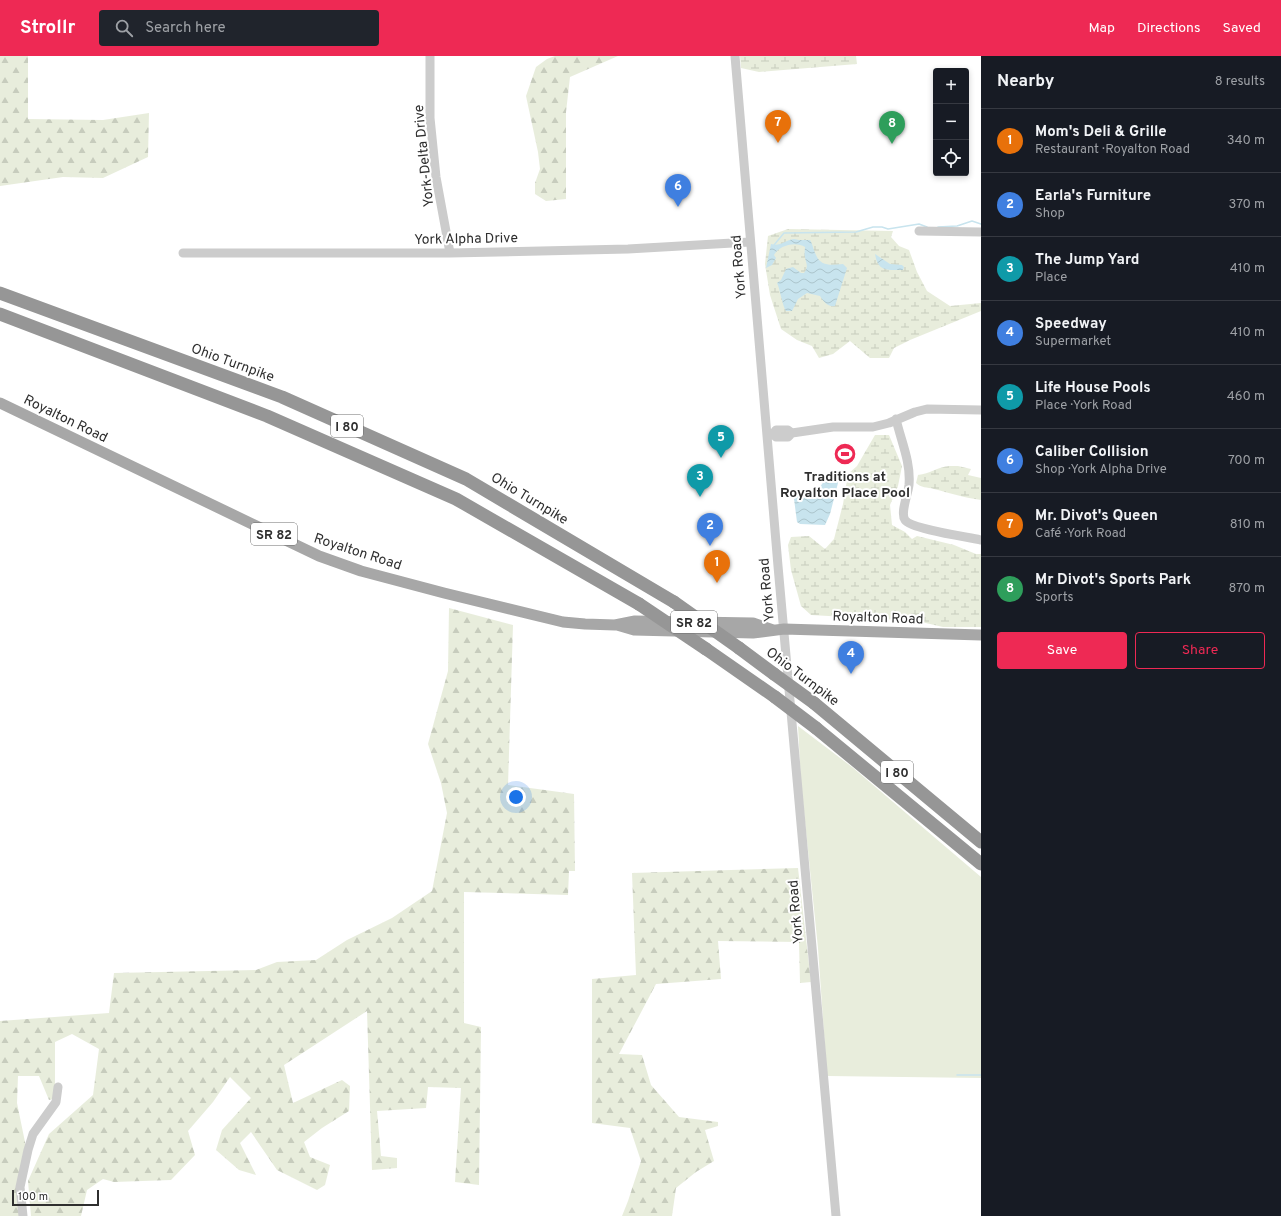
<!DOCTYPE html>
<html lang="en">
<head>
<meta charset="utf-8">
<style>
	:root { --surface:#171b24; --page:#20242c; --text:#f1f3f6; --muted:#9ea1a6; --line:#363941; --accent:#ee2954 }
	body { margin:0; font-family:Overpass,sans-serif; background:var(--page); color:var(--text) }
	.controls { position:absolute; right:12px; top:12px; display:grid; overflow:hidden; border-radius:4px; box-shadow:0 2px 6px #0003 }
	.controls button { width:36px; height:36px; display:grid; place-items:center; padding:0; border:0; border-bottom:1px solid var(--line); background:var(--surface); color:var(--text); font:20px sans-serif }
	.scale { position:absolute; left:12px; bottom:10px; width:87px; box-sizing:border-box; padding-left:4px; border:2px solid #2f2f2f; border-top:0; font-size:11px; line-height:14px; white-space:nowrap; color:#2f2f2f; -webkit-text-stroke:3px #fff; paint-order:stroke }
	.you { position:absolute; left:516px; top:741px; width:14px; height:14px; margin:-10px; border:3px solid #fff; border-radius:50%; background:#1a73e8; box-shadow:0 0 0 6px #1a73e833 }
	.badge { display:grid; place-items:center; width:26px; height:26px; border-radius:50%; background:var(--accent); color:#fff; font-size:13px; font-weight:700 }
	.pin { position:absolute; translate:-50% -33px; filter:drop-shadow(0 1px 2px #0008) }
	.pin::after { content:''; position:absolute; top:21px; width:14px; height:12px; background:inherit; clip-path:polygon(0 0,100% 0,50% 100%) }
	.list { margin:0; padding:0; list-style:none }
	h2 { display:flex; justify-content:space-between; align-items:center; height:52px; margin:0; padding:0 16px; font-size:17px }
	h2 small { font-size:13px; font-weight:400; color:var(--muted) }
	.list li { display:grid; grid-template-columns:26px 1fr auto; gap:12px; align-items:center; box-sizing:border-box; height:64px; padding:0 16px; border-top:1px solid var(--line) }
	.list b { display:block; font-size:15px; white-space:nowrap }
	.list p { margin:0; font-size:13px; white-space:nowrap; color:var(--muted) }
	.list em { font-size:13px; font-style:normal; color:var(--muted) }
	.actions { display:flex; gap:8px; padding:12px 16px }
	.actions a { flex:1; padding:9px 0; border:1px solid var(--accent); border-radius:4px; text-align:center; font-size:14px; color:var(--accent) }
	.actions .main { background:var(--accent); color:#fff }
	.icon { flex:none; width:22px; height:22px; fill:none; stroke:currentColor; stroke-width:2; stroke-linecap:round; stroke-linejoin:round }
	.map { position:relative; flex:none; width:981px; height:1160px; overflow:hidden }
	header { display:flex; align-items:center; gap:24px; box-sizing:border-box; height:56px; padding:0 20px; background:var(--accent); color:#fff }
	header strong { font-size:19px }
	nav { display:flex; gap:22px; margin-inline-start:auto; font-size:14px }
	.search { width:280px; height:36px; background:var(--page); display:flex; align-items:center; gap:10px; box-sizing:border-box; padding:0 14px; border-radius:4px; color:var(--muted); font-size:15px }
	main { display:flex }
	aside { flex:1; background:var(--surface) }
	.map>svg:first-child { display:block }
	.grass { fill:#e8eddc }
	.forest { fill:url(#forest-firs) }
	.wetland { fill:url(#wetland-marsh) }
	.water { fill:url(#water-waves) }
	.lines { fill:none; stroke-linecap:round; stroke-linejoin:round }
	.stream { stroke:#c8e4ee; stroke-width:1.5 }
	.minor { stroke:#ccc; stroke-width:9 }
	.major { stroke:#a7a7a7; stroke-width:11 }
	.highway { stroke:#969696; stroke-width:13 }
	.highway-bridge { stroke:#969696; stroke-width:13 }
	.labels { text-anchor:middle; stroke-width:4; stroke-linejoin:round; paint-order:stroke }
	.shield { fill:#fff; stroke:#6d6d6d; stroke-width:1 }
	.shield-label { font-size:13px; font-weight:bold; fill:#2f2f2f }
	.street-label { font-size:14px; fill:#2f2f2f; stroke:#fff }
	.poi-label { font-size:14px; font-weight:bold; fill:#2f2f2f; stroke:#fff }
</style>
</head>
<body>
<header>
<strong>Strollr</strong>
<div class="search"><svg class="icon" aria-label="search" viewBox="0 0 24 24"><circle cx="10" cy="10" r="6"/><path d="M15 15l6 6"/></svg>Search here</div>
<nav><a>Map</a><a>Directions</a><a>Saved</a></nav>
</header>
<main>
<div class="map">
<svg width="981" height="1160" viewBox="0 0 981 1160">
	<defs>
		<pattern id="forest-firs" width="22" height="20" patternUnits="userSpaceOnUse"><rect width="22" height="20" fill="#e8eddc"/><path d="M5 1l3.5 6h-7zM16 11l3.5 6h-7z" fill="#c7ccbd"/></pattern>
		<pattern id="wetland-marsh" width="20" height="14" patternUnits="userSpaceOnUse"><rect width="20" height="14" fill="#e8eddc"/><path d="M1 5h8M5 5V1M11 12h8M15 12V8" fill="none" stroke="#c7ccbd"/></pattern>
		<pattern id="water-waves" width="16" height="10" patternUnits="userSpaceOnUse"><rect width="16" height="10" fill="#c8e4ee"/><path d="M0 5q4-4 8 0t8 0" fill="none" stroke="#acc4cc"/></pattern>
	</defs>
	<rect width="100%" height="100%" fill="#fff"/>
	<path class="grass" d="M798 670 852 711 981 821V1022L827 1020 818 892 801 726Z"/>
	<path class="forest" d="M0 0H28V63L103 64 149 57 148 101 103 122 63 121 0 130Z
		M555 0H618L570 21 566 56V143L546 145 535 138V127L540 113 538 96 526 40 536 11 547 3Z
		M449 552 513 569 508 729 574 738 575 815H569L568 839 464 836V967L481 971 479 1129 455 1126 461 1032 428 1031 426 1052 377 1055 381 1100 397 1102V1112L372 1114 367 955 284 1009 293 1047 342 1024 350 1030 349 1055 322 1072 304 1086 310 1101 330 1109 325 1129 317 1134 277 1114 251 1076 240 1087 256 1119 239 1114 216 1094 222 1074 251 1042 230 1021 213 1046 188 1075 195 1099 171 1124 114 1126 103 1123 87 1134 81 1160H31L28 1125 49 1078 93 1039 99 993 72 978 55 986V1034L53 1043 49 1044 39 1020H18L17 1047 26 1091 20 1160H0V965L109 957 114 917 256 914 277 906 316 904 347 884 392 862 432 835 447 757 441 727 428 688 448 615Z
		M798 812 811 926 800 927 799 886 718 885 721 923 656 928 619 998 642 999 651 1029 679 1061 718 1066V1070L705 1074 714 1105 696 1116 676 1132 672 1160H622L628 1145 641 1105 630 1072 592 1067V923L636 919 632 817Z"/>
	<path class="wetland" d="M740 0H856L857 8 759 16 741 12Z
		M788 173 893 175 891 181 899 190 909 194 917 216 927 235 950 250 981 247V255L910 284 894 292 889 302H870L850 285 833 298 819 302 812 290 797 284 781 273 770 239 765 208 768 180Z
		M875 379H889L902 410 898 430 890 449 892 469 905 476 912 483 917 480 954 489 976 498H981V571H943L917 565 811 559 801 550 791 514 788 489 791 481 809 480 825 493 834 483 843 448 848 418 857 410Z
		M949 410H958L971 413 968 419 981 422V444C965 442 950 437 934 433 927 431 921 432 916 427L918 419C930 418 937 411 949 410Z"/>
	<path class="water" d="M794 183 799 184H810C813 189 813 193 816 199 821 211 832 209 843 208L847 212 835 250C827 251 824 246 820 240L807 237 798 243 792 255H786C783 252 780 233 777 227L781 224 786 213 793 211 801 217H804C809 210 806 208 805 201 804 198 805 194 805 191 796 185 779 189 774 199L776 202 772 209 766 212 771 188C780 191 785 184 794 183Z
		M875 198 890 208 902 209 904 211 903 214C887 214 878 216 875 198Z
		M833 423 838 424V427L830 458 825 469 800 468 797 466 793 435C806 432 815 441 824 425Z"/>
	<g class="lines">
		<path class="stream" d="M938 171 957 170 972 165 981 168
			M774 189 784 177 856 176 873 171H882L888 173 919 168 927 171
			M957 1019H981"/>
		<path class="minor" d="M430 0V62L436 121 450 197
			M735 0 778 510 836 1160
			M919 175 981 176
			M183 197H450L628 193 750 186
			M896 363C901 385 911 406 909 429 908 438 900 457 905 464 911 473 968 481 981 484
			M792 377 788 381H776L773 378 776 374H788L792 377 833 371H873L889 367 915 356 927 353 981 354
			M23 1160 20 1131 28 1094 33 1078 56 1046 58 1031"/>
		<path class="major" d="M0 347 319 500 361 515 444 537 563 566 585 568 615 569 635 565 753 567 773 574
			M617 569 634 574 753 577 784 573 981 579"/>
		<path class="highway" d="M0 237 282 341 466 423 674 546
			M0 258 267 360 456 443 639 548
			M739 592 774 618
			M706 593 775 641
			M814 647 981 786
			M816 672 981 808"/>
		<path class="highway-bridge" d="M674 546 739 592
			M639 548 706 593
			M774 618 814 647
			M775 641 816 672"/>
	</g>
	<defs>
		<g id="stadium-disc" transform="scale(1.15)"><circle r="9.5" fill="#ee2954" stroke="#fff"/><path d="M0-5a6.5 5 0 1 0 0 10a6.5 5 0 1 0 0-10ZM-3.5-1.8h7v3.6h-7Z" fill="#fff"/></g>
	</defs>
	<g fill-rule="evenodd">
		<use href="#stadium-disc" x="845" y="398"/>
	</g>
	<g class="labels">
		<g class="shield">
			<rect x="331" y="359" width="32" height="22" rx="3"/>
			<rect x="251" y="467" width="46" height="22" rx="3"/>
			<rect x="671" y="555" width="46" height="22" rx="3"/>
			<rect x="881" y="705" width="32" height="22" rx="3"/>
		</g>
		<g class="shield-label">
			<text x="347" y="375">I 80</text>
			<text x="274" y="483">SR 82</text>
			<text x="694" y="571">SR 82</text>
			<text x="897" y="721">I 80</text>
		</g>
		<g class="street-label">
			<text transform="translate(423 100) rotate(-96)" y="5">York-Delta Drive</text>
			<text transform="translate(466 182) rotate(-1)" y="5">York Alpha Drive</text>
			<text transform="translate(738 211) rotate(-95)" y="5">York Road</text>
			<text transform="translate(233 306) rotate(20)" y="5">Ohio Turnpike</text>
			<text transform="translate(66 362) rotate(26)" y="5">Royalton Road</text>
			<text transform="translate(530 442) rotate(31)" y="5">Ohio Turnpike</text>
			<text transform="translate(358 495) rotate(18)" y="5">Royalton Road</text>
			<text transform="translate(766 534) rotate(-95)" y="5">York Road</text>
			<text transform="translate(878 561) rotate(2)" y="5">Royalton Road</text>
			<text transform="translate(803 620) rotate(37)" y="5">Ohio Turnpike</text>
			<text transform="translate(795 856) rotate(-95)" y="5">York Road</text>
		</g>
		<g class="poi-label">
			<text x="845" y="425">Traditions at<tspan x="845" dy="16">Royalton Place Pool</tspan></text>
		</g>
	</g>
</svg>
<div class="controls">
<button>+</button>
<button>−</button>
<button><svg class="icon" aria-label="locate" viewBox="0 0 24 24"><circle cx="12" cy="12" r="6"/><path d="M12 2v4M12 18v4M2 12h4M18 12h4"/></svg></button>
</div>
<div class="scale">100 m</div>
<div class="you"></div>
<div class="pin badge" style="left:717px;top:527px;background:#e8710a">1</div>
<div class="pin badge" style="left:710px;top:490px;background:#3f7fe0">2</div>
<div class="pin badge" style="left:700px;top:441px;background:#0f9aa8">3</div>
<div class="pin badge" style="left:851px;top:618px;background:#3f7fe0">4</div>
<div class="pin badge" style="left:721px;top:402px;background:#0f9aa8">5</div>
<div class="pin badge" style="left:678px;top:151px;background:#3f7fe0">6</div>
<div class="pin badge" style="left:778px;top:87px;background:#e8710a">7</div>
<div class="pin badge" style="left:892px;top:88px;background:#2e9e5b">8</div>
</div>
<aside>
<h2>Nearby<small>8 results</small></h2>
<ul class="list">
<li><span class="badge" style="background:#e8710a">1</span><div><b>Mom's Deli &amp; Grille</b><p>Restaurant · Royalton Road</p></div><em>340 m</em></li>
<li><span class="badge" style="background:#3f7fe0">2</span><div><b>Earla's Furniture</b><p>Shop</p></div><em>370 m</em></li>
<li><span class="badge" style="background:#0f9aa8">3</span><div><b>The Jump Yard</b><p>Place</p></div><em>410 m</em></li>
<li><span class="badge" style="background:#3f7fe0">4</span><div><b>Speedway</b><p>Supermarket</p></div><em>410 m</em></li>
<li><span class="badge" style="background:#0f9aa8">5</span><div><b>Life House Pools</b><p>Place · York Road</p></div><em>460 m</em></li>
<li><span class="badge" style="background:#3f7fe0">6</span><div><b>Caliber Collision</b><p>Shop · York Alpha Drive</p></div><em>700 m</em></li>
<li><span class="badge" style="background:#e8710a">7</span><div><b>Mr. Divot's Queen</b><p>Café · York Road</p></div><em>810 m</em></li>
<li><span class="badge" style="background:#2e9e5b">8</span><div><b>Mr Divot's Sports Park</b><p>Sports</p></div><em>870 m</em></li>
</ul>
<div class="actions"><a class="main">Save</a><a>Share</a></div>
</aside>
</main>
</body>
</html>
